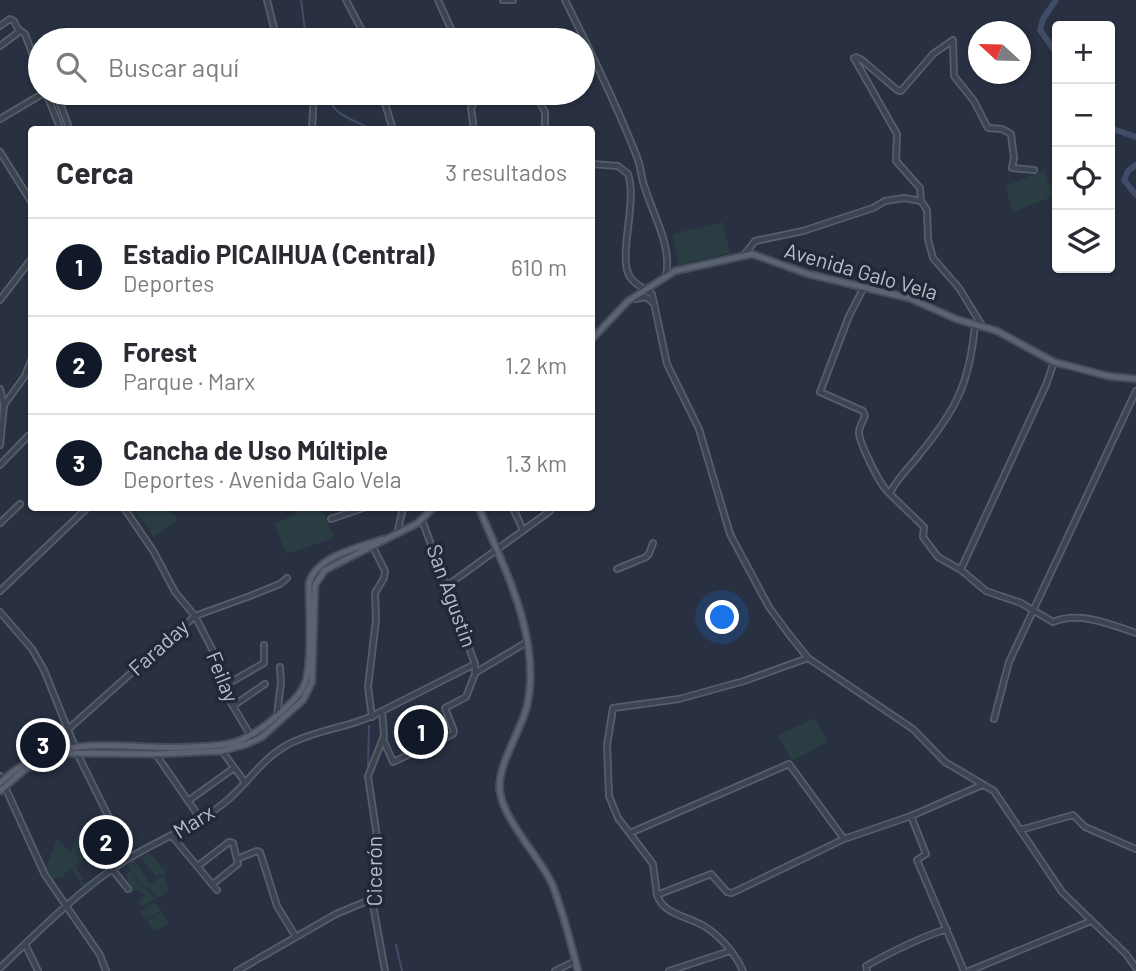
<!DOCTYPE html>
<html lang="es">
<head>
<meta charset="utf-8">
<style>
	:root { --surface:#fff; --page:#f2f2f3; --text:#2b2b33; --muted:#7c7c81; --line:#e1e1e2; --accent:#111827 }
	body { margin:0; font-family:Barlow,sans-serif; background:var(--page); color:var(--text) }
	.controls { position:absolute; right:21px; top:21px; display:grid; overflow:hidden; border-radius:7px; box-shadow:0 2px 5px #0004 }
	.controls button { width:63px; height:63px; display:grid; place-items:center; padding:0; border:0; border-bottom:2px solid var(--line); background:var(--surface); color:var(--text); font:35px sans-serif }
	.compass { position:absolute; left:968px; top:21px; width:63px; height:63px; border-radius:50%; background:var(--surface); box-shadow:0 2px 5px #0004; rotate:292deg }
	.you { position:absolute; left:723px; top:618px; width:24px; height:24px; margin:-18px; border:5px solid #fff; border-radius:50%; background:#1a73e8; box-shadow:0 0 0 10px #1a73e833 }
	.badge { display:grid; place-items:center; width:46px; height:46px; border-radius:50%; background:var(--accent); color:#fff; font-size:23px; font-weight:700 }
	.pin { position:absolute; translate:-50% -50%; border:4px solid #fff; box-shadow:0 2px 7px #0006 }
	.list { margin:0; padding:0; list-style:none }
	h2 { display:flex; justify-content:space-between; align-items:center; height:91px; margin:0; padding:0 28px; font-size:30px }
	h2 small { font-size:23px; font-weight:400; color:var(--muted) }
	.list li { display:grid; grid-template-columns:46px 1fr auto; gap:21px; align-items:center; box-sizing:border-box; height:98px; padding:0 28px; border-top:2px solid var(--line) }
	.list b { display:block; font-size:26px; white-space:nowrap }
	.list p { margin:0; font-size:23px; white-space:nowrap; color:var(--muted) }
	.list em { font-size:23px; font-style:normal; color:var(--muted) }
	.icon { flex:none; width:38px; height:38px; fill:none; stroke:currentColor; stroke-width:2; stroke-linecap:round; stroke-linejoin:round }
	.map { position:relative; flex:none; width:1136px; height:971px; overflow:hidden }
	.search { position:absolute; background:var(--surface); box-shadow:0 2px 5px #0004; left:28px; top:28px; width:567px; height:77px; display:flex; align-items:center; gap:18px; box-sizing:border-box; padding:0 24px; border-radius:38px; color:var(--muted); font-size:26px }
	.panel { position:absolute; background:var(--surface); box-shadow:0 2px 5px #0004; left:28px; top:126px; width:567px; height:385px; border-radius:7px }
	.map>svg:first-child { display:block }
	.green { fill:#2a3d42 }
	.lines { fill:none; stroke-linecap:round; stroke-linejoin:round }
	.stream { stroke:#404d69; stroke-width:2 }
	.river { stroke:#404d69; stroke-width:6 }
	.minor-casing { stroke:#575e6b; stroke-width:8 }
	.major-casing { stroke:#464c5a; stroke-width:9 }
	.minor { stroke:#3c4351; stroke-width:4.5 }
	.major { stroke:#5b6270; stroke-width:5 }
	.labels { text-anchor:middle; stroke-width:7; stroke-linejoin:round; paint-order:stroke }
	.street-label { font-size:21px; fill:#b9becb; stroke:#212836 }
</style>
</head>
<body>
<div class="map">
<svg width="1136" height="971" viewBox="0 0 1136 971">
	<rect width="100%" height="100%" fill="#283041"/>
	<path class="green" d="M1044 170 1054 196 1013 212 1005 186Z
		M723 222 730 253 679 265 672 234Z
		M134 508H169L178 520 154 537Z
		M309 508H322L334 538 286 554 274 523 296 515 295 511Z
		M441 709 452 733 404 755 390 731Z
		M815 718 828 742 792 761 778 735Z
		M78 833H81L90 843H100L114 834 126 839 120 841 124 849 129 847V853L135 854 109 872 103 864 104 862 98 855 104 857 105 860 110 859 113 864 117 861 109 846 97 855 93 850 74 867 73 864V869L75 867 83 878 81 881 83 883 88 882 90 886 84 890 72 869 63 875 65 877 49 880 44 872 57 839 70 852Z
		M149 853 167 872 156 877 141 858Z
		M134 860 150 884 164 875 169 891 157 898 150 889 143 886 127 865Z
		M124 867 129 872 131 871C138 885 146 888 156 899L141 907 139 902 144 895 138 889 131 893 120 880 124 882 128 879 126 875 128 873Z
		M155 902 162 911 146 920 140 911Z
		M162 912 169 923 154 932 147 921Z"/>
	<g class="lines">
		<path class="stream" d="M301 0 305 30 314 40
			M328 93C331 114 349 118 367 127V130
			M368 766 369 726
			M396 945 402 971"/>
		<path class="river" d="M1056 0 1043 19 1040 30 1057 54
			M1110 128 1136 137
			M1136 165 1128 171 1124 180 1136 195"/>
		<g class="minor-casing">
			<path id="minor" d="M267 0 277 40
				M346 0 367 40
				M438 0 456 40
				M503 0H513
				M565 0C591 52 616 103 637 157 641 167 641 178 645 188 654 217 672 246 666 276
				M0 26 10 19 14 21 18 29 25 34 40 74
				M0 46 20 31
				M46 93 59 125
				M56 93 68 125
				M382 93 393 130
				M535 93 545 112V130
				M0 119 44 93
				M312 130 314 93
				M474 130 471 108 479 93
				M0 152 32 203
				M592 164 618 166 628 174C638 202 617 258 630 277 635 285 645 289 652 294L667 364 699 429 730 534 769 607 788 633 808 658 913 729 945 762 994 791 1062 892 1126 954 1136 968
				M744 255 755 241 803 231 873 208 885 201 904 198 921 201
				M864 287 849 316 820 392 863 411 865 416C863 421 859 427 859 432 859 443 880 485 889 493
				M635 299 646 297 652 302
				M0 300 32 258
				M975 324C970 383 956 410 919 455 910 467 895 480 890 494L924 527 923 537 938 557 961 570 986 591 1021 603 1053 622C1079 611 1110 624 1136 633
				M983 327 959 288 933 258 928 239 927 210 921 201 920 188 896 161 897 134 854 58 856 57 862 60 897 90 901 91 933 54 953 40 954 76 974 101 988 128 1002 129 1011 134 1014 158 1012 168 1034 170
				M0 389 4 405 0 445
				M4 405 25 376 32 358
				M0 465 28 436H32
				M124 508 154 552 175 592 195 616 214 653 230 701 252 738
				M513 508 523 530
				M331 519 363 508
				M0 523 20 504
				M397 534 403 508
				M617 569 646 557 649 554 653 543
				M961 569 1046 385 1054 362
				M448 585 550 511 548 508
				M0 591 87 508
				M0 612 32 649 44 670 75 747
				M475 673 527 642
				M224 686 264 663V645
				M233 706 265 684
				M382 711 475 664
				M277 715 281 683 280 667
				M372 717 368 687 376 620 375 593 384 578 385 571 373 547
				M994 719 1009 662 1136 391
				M383 739 393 762 453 734 454 731 445 708 466 697 475 674V664L422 520
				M56 750V740L195 616 250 596 280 584 287 578
				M222 751 244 781
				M77 753 129 858
				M155 753 200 818
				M0 776 45 875 100 955 106 971
				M188 801 234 768
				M911 816 926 854 917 860 964 971
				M1020 830 1073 815 1085 827 1136 849
				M630 833 789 764 844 839
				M172 836 217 890
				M237 859 257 851 260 852 277 906 296 937
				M198 866 229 842 233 843 238 864 213 884
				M112 869 128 889
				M657 895 653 864 618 818 609 796 607 745 613 708 679 699 744 681 808 658
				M25 944 38 971
				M0 968C41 929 79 890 126 860 158 840 194 827 224 803 247 785 260 760 287 745 316 729 352 728 382 711L384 736 368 776 377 837 372 899 385 971
				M237 971 336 914 372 899
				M555 971 575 961
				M669 971 730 951
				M743 971C736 955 722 938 707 928 690 916 664 916 657 895L711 874 727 892 732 893 844 839 911 816 982 785
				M867 971 866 966C893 951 918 938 947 929
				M969 971 1091 921"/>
		</g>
		<g class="major-casing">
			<path id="major" d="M592 339 628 301 675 271 752 254 808 274 909 298 956 319 997 331 1054 362 1108 376 1136 379
				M479 508C504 568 542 638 527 706 521 731 496 767 500 792 504 821 540 857 552 884 563 911 571 943 578 971
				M0 783C56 728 122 751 193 747 209 746 226 746 241 740 255 734 269 723 280 713 291 703 302 694 306 680 312 657 309 609 309 583 317 555 359 548 383 539
				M0 791 24 770 54 756 69 753 155 754 222 751 247 744 262 737 303 700 312 682 315 585 325 570 418 523 433 508"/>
		</g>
		<use href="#minor" class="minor"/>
		<use href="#major" class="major"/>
	</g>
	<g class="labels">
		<g class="street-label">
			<text transform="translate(861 272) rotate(16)" y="7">Avenida Galo Vela</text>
			<text transform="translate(451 596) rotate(70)" y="7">San Agustin</text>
			<text transform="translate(159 648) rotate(-42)" y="7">Faraday</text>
			<text transform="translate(222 677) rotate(68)" y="7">Feilay</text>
			<text transform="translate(194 822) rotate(-32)" y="7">Marx</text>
			<text transform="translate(375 871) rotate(-90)" y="7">Cicerón</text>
		</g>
	</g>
</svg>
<div class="controls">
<button>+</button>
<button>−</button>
<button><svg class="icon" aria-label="locate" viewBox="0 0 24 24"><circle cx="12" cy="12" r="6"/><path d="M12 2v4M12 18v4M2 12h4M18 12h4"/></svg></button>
<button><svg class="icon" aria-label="layers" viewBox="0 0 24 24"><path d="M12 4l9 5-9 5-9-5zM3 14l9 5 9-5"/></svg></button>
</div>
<svg class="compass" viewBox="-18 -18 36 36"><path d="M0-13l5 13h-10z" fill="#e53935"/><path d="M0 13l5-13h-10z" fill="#7c7c81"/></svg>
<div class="you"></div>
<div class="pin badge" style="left:421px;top:732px">1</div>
<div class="pin badge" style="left:106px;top:842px">2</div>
<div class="pin badge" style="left:43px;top:745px">3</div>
<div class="search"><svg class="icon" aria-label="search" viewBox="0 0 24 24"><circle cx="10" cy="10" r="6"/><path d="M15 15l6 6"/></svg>Buscar aquí</div>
<section class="panel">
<h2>Cerca<small>3 resultados</small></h2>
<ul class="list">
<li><span class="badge">1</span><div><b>Estadio PICAIHUA (Central)</b><p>Deportes</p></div><em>610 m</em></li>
<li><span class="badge">2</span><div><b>Forest</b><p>Parque · Marx</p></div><em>1.2 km</em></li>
<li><span class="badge">3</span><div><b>Cancha de Uso Múltiple</b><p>Deportes · Avenida Galo Vela</p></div><em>1.3 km</em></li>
</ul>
</section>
</div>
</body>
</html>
